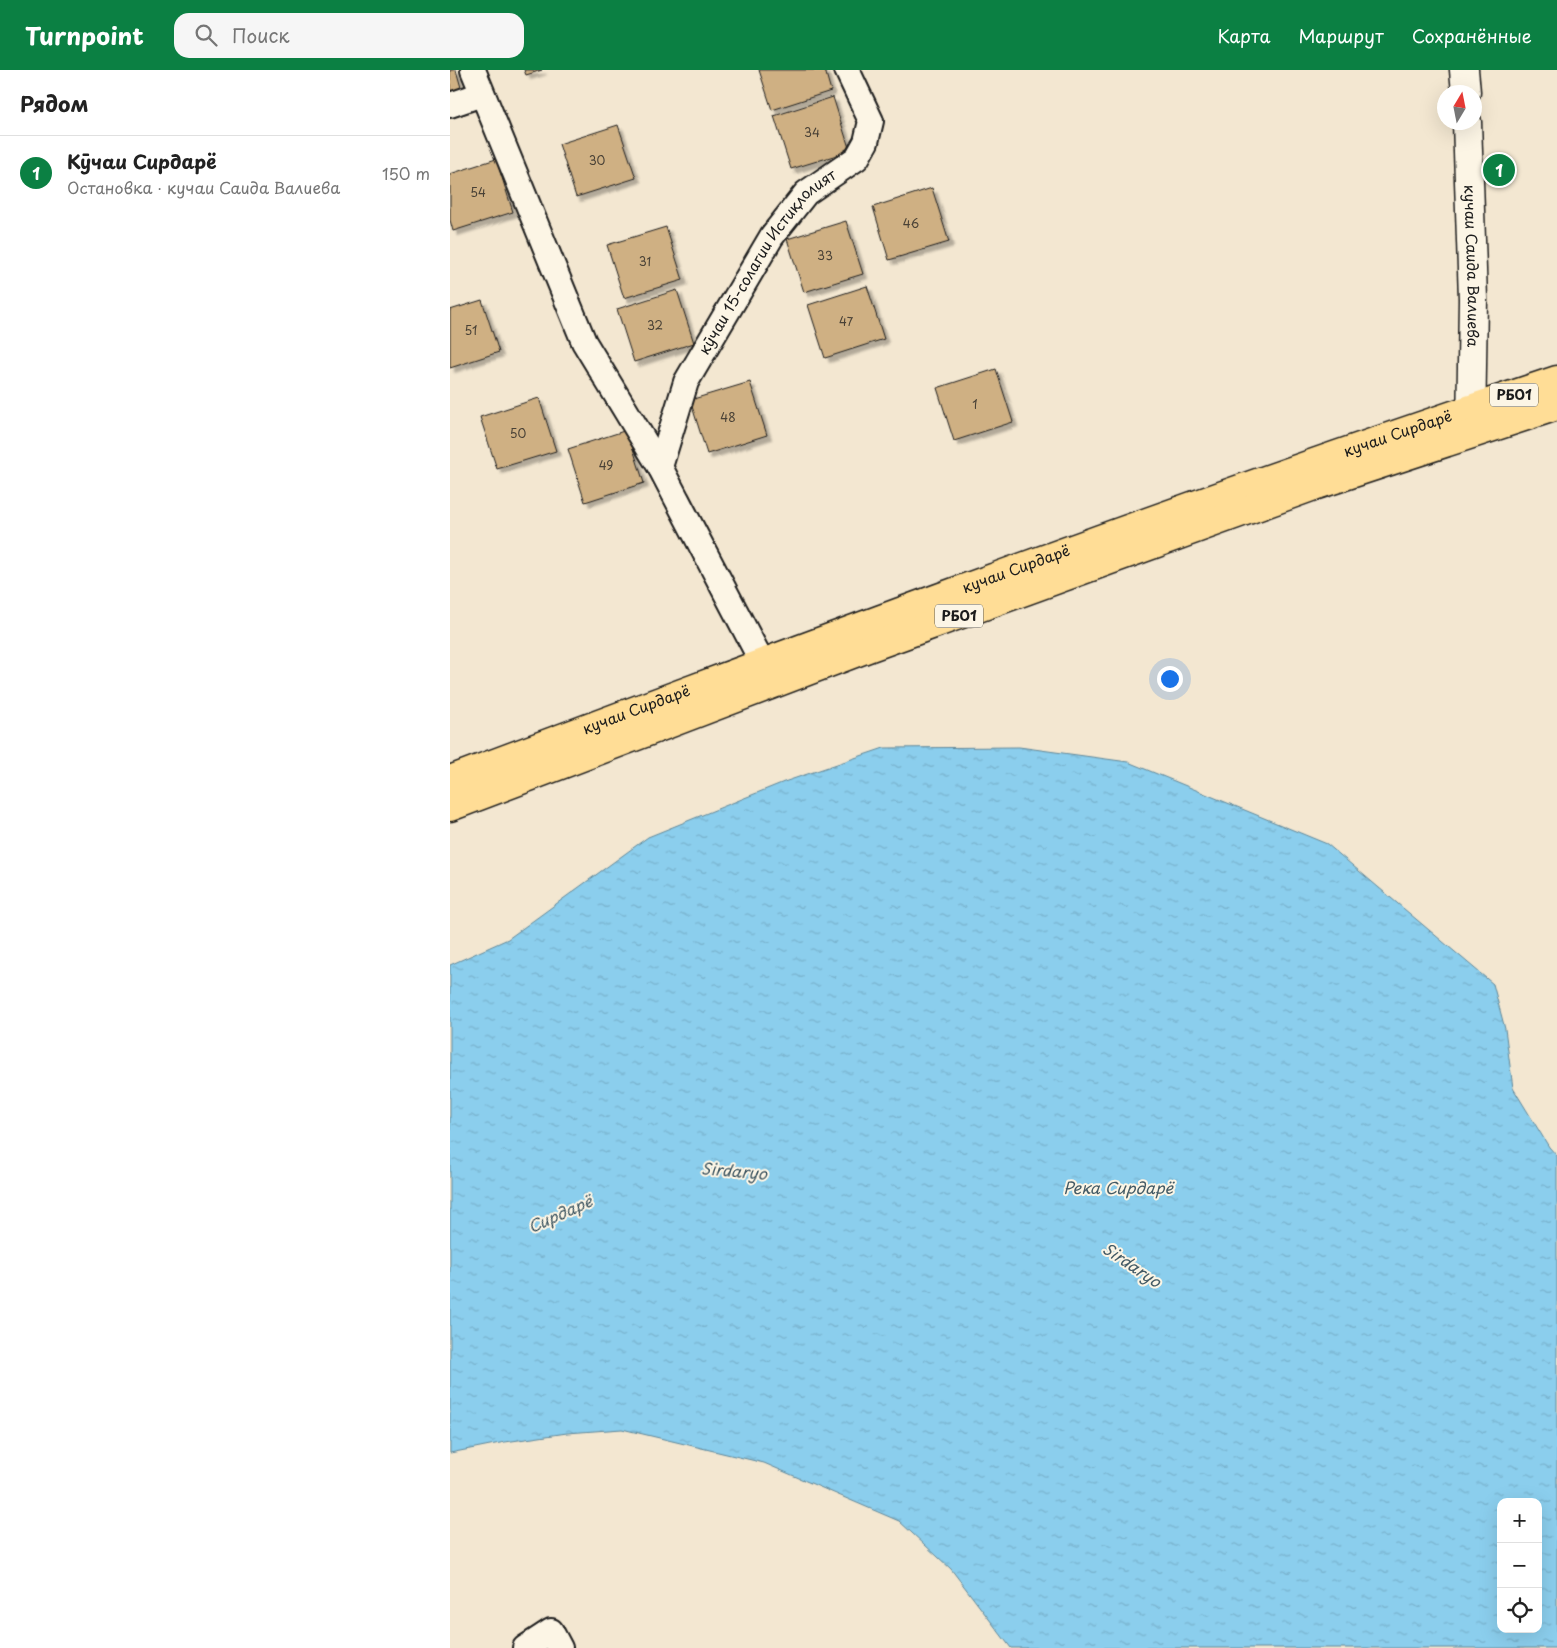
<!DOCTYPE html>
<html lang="ru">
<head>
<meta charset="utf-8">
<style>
	:root { --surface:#fff; --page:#f6f6f6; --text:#222; --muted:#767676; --line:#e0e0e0; --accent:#0b8043 }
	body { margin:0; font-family:"Playpen Sans",sans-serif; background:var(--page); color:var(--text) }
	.controls { position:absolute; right:15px; bottom:15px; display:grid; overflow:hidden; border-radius:10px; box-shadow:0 5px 20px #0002 }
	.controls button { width:45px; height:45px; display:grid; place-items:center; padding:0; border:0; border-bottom:1px solid var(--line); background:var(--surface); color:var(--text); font:25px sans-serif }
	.compass { position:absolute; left:987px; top:15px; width:45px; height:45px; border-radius:50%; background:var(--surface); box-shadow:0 5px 20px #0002; rotate:10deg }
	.you { position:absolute; left:719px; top:608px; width:18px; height:18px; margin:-12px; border:4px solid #fff; border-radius:50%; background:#1a73e8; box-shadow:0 0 0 8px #1a73e833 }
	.badge { display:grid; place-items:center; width:32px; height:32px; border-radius:50%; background:var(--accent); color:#fff; font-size:16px; font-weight:700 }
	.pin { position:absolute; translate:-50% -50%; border:2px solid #fff; box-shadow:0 1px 5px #0006 }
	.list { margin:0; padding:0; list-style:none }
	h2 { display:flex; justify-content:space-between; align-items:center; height:65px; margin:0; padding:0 20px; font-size:21px }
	h2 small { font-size:16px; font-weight:400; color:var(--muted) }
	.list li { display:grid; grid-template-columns:32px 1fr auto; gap:15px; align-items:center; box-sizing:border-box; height:75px; padding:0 20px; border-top:1px solid var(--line) }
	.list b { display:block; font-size:19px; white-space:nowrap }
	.list p { margin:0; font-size:16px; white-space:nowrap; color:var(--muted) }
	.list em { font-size:16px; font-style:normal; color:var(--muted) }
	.icon { flex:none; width:28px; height:28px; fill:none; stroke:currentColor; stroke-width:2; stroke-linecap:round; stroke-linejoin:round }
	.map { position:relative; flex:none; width:1107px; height:1578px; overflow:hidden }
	header { display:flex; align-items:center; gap:30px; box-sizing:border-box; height:70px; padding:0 25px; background:var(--accent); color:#fff }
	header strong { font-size:24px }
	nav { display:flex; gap:28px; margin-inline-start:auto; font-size:18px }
	.search { width:350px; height:45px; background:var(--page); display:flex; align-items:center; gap:12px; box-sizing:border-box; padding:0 18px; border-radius:15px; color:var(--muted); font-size:19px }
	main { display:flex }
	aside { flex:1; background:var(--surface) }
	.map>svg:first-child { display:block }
	.water { fill:url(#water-ripples); stroke:#5f8799; fill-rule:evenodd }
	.building { fill:#cfb083; stroke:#1c1c1c; filter:url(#shadow) }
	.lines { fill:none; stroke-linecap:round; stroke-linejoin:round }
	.street-casing { stroke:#1c1c1c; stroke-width:28 }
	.secondary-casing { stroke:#1c1c1c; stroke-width:31 }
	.highway-casing { stroke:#1c1c1c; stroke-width:31 }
	.street { stroke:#fcf5e5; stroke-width:24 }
	.secondary { stroke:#fcf5e5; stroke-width:28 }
	.highway { stroke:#ffdd96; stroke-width:28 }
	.labels { text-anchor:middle; stroke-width:4; stroke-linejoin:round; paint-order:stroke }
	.number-label { font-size:12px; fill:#494136 }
	.shield { fill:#fcf5e5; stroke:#5f5d58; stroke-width:1 }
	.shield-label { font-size:14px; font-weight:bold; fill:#1c1c1c }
	.street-label { font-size:15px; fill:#1c1c1c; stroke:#fcf5e5 }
	.water-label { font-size:16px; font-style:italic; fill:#435a65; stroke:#fcf5e5 }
</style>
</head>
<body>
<header>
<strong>Turnpoint</strong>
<div class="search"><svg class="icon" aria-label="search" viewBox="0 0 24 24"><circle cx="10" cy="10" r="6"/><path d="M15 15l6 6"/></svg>Поиск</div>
<nav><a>Карта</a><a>Маршрут</a><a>Сохранённые</a></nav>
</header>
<main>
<aside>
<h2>Рядом<small></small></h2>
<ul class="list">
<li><span class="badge">1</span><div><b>Кӯчаи Сирдарё</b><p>Остановка · кучаи Саида Валиева</p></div><em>150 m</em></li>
</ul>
</aside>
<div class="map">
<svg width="1107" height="1578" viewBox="0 0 1107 1578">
	<defs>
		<pattern id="water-ripples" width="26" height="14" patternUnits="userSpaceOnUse" patternTransform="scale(1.25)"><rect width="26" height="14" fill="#8bceed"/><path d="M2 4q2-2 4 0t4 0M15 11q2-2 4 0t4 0" fill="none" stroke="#77b0cb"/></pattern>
		<filter id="shadow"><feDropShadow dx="4.5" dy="4.5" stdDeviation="1" flood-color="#0004"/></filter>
	</defs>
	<rect width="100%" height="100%" fill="#f3e7d1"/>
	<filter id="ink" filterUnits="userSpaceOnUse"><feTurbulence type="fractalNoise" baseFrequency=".02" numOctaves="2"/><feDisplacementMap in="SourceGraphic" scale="10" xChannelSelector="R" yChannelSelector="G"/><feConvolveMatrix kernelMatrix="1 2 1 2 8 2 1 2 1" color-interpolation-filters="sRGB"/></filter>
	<g filter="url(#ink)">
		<path class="water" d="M569 677 678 692 877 774 1043 914 1055 959 1063 1018 1099 1077 1107 1086V1578H561L501 1499 449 1451 314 1393 172 1359 117 1363 55 1372 0 1383V895L58 869 198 767 334 712 434 678ZM1051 1432H1088V1559H1051Z"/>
		<path class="building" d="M0 0H6L12 21 0 24Z
			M74 0H92L76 5Z
			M309 0H375L381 21 322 40Z
			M383 27 400 81 341 99 324 46Z
			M168 55 186 108 126 127 109 74Z
			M46 89 63 142 3 161 0 150V104Z
			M482 118 499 172 439 190 423 137Z
			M396 151 413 204 354 222 337 169Z
			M216 157 233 210 174 228 157 175Z
			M417 216 434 269 375 288 358 235Z
			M227 220 244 273 184 292 167 239Z
			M32 230 49 282 0 298V240Z
			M546 299 563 352 504 371 487 318Z
			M300 312 317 365 257 384 240 330Z
			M89 328 106 381 47 399 30 347Z
			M177 360 194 413 135 432 118 379Z"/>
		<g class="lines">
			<g class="street-casing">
				<g id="street">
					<path d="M23 0 134 272 210 397 312 592"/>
					<path d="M0 35 32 24"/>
					<path id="s1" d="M210 397 236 312 322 166 356 123 407 88 416 72 421 51 397 0"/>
					<path d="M75 1578 101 1561 110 1578"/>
				</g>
			</g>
			<g class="secondary-casing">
				<g id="secondary">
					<path d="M1014 0 1016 22"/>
					<path id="s2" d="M1017 52 1023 229 1021 361"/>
				</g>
			</g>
			<g class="highway-casing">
				<g id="highway">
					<path id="s3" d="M0 710C367 572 735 434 1107 310"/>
					<path d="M0 737 418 578 864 416 1107 336"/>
				</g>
			</g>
			<use href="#street" class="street"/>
			<use href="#secondary" class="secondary"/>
			<use href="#highway" class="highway"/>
		</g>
	</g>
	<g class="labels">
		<g class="number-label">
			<text x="362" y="67">34</text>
			<text x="147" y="95">30</text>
			<text x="28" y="127">54</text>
			<text x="461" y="158">46</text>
			<text x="375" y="190">33</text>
			<text x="195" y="196">31</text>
			<text x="396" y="256">47</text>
			<text x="205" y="260">32</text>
			<text x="21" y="265">51</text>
			<text x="525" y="339">1</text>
			<text x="278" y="352">48</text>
			<text x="68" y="368">50</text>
			<text x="156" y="400">49</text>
		</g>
		<g class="shield">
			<rect x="1040" y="313.5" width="48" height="23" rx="4"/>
			<rect x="485" y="534.5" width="48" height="23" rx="4"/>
		</g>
		<g class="shield-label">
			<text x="1064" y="330">РБ01</text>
			<text x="509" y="551">РБ01</text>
		</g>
		<g class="street-label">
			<text dy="5" stroke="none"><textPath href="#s1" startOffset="235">кӯчаи 15-солагии Истиқлолият</textPath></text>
			<text dy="5" stroke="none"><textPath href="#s2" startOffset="144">кучаи Саида Валиева</textPath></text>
			<text dy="5" stroke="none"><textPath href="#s3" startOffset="1009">кучаи Сирдарё</textPath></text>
			<text dy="5" stroke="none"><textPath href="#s3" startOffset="604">кучаи Сирдарё</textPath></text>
			<text dy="5" stroke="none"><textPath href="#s3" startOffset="199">кучаи Сирдарё</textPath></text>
		</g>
		<g class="water-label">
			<text transform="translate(284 1101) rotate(5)" y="6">Sirdaryo</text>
			<text x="668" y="1124">Река Сирдарё</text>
			<text transform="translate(110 1144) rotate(-24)" y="6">Сирдарё</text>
			<text transform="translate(682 1195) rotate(34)" y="6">Sirdaryo</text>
		</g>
	</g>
</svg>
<div class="controls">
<button>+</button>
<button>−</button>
<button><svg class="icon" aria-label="locate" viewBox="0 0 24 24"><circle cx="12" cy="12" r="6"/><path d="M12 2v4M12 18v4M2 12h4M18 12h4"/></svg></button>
</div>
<svg class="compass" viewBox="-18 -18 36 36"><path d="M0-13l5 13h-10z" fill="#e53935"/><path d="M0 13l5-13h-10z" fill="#767676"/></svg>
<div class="you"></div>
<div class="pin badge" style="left:1049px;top:100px">1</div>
</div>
</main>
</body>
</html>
